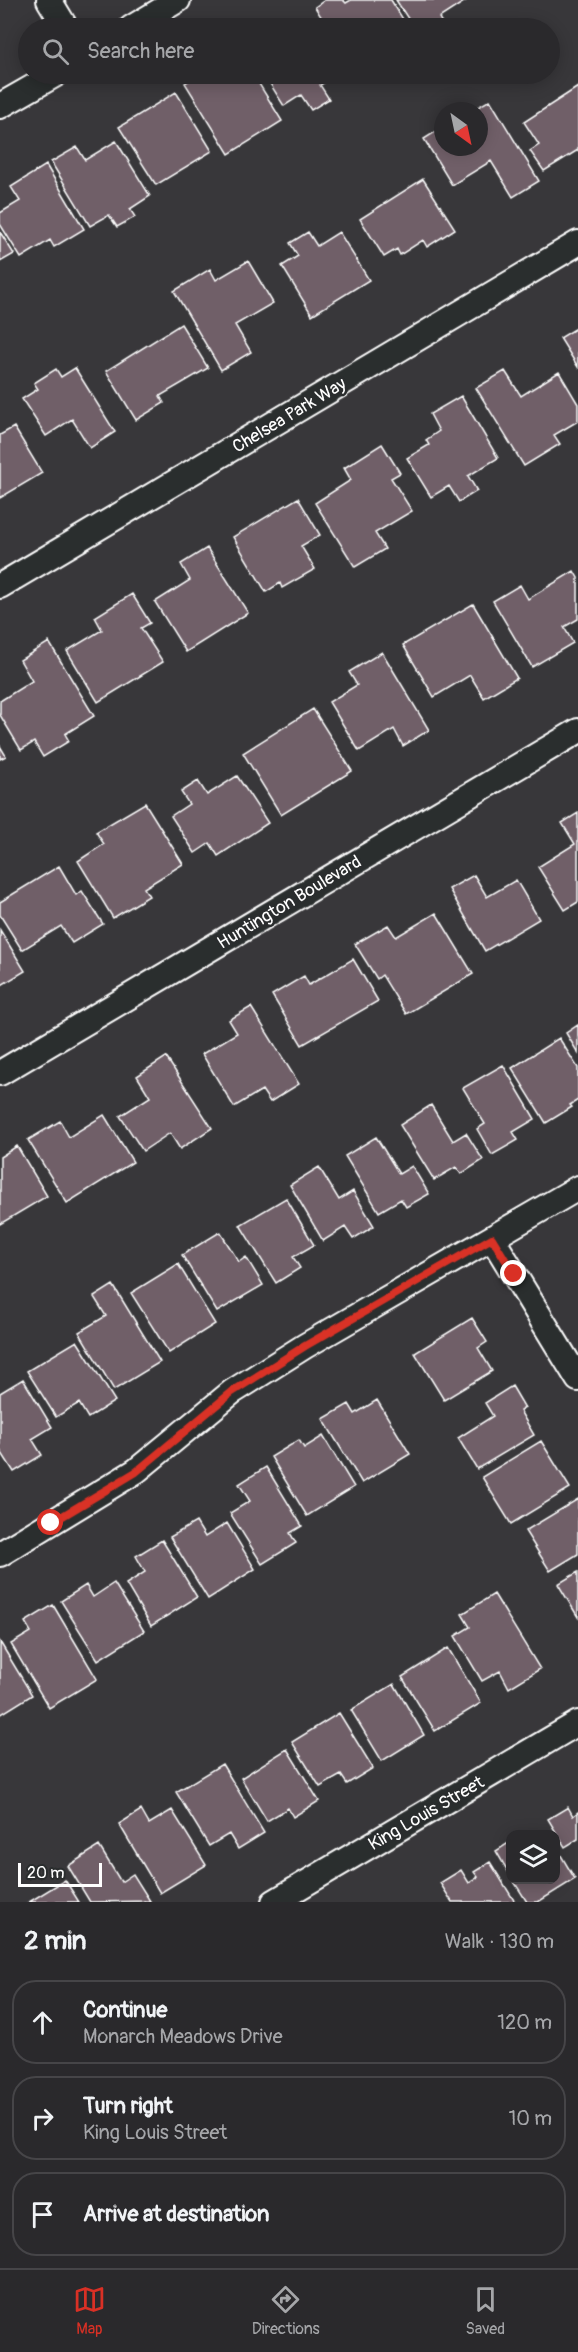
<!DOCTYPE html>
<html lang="en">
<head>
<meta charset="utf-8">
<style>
	:root { --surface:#2a292c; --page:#323134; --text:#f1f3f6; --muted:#a5a6a9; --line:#464548; --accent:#d93025 }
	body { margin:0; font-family:Pangolin,sans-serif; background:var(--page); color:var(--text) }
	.controls { position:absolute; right:18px; bottom:18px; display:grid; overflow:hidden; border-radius:12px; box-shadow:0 3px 15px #0003 }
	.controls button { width:54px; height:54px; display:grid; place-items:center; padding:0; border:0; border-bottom:2px solid var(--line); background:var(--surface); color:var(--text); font:30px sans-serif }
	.compass { position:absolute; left:434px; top:102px; width:54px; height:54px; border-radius:50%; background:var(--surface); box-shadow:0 3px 15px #0003; rotate:147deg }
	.scale { position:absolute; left:18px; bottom:15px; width:84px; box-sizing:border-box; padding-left:6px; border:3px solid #fff; border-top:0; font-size:16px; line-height:21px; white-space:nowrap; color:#fff; -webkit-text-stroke:4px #2a2d2e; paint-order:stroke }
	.stop { position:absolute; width:18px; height:18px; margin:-14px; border:4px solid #d93025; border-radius:50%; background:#fff }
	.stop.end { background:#d93025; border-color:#fff; box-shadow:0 2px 6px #0008 }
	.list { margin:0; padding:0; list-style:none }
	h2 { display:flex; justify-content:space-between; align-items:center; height:78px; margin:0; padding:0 24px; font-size:26px }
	h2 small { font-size:20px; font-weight:400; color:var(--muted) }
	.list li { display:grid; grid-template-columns:39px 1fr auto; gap:18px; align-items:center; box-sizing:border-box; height:84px; margin:0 12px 12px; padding:0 12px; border:2px solid var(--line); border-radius:24px }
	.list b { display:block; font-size:22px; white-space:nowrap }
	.list p { margin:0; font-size:20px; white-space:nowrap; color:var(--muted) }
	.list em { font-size:20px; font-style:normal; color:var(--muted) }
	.icon { flex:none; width:33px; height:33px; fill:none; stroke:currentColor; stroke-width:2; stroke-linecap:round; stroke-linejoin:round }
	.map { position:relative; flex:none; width:578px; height:1902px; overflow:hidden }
	.search { position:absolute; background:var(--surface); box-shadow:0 3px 15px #0003; left:18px; right:18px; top:18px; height:66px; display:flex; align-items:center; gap:15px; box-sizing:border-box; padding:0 21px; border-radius:33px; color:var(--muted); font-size:22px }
	.sheet { height:366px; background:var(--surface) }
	nav { display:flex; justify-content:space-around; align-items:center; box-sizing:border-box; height:84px; border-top:2px solid var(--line); background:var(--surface); font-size:16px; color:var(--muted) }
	nav a { display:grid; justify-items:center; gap:3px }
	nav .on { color:var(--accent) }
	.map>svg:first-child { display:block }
	.building { fill:#6f5e68; stroke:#fff; stroke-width:1.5 }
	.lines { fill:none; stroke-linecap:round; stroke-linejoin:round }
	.minor-casing { stroke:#fff; stroke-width:28 }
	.minor { stroke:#2a2d2e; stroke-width:24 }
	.route { stroke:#d93025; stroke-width:8 }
	.labels { text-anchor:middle; stroke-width:5; stroke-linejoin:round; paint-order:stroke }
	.street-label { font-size:18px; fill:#fff; stroke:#2a2d2e }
</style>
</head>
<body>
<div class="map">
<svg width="578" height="1902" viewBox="0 0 578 1902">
	<rect width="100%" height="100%" fill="#38373a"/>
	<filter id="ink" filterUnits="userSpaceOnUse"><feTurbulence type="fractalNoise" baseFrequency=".0167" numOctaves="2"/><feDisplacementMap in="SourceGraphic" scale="12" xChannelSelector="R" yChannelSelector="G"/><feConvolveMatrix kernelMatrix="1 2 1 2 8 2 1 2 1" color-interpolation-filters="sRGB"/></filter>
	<g filter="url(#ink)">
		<path class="building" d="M325 0H343L346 3 351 0H391L406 24 400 28H328L315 7Z
			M396 0H467L439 18 445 28H414Z
			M307 18 314 28H291Z
			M199 74H219L220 76 224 74H253L282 121 229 154 185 83Z
			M264 74H339L320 85 329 99 311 110 301 95 284 106Z
			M578 87V150L544 171 530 151 539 145 524 122Z
			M176 92 212 151 156 185 119 127Z
			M490 100 539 181 513 197 491 161 452 185 424 139 443 127V147H479V111H471Z
			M116 141 150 196 130 209 135 217 117 227 109 215 90 226 51 162 77 147 85 160Z
			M46 165 84 229 54 247 50 240 21 258 0 224V213L20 201 11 187Z
			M423 179 455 229 427 247 423 240 400 255 397 249 384 257 360 219Z
			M0 232 14 254 0 262Z
			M308 232 317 246 339 232 369 280 312 315 282 266 298 256 290 243Z
			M248 261 273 303 235 325 251 352 221 370 174 291 210 269 216 280Z
			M181 324 208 368 160 396 164 403 136 420 106 371Z
			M578 327V367L560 338Z
			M75 368 115 432 90 448 72 419 46 436 22 399 38 389 34 383 56 369 61 377Z
			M505 371 521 396 559 372 578 404V421L554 435 560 444 524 466 476 388Z
			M461 396 498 458 468 476 477 491 459 502 449 486 431 497 407 458 429 445 426 440 439 431 430 414Z
			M14 427 42 473 0 498V435Z
			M382 444 400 473 391 478 412 511 375 533 385 549 355 567 315 503 351 480 344 468Z
			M298 498 320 535 301 546 315 569 282 588 280 583 266 592 233 537Z
			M207 548 248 613 186 652 155 602 190 580 181 564Z
			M574 571 578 578V619L564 627 573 643 532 667 493 601 520 585 528 599Z
			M132 594 150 623 141 628 163 662 98 702 67 651 102 630 95 617Z
			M473 604 517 678 484 698 470 675 434 697 403 645Z
			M49 642 94 716 65 734 69 741 43 757 34 742 21 750 0 715V701L32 681 20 660Z
			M382 652 429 730 403 746 394 729 359 751 329 702 357 685 349 672Z
			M313 709 352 771 281 815 243 753Z
			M0 746 6 756 0 759Z
			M237 776 268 823 218 856 210 843 195 853 171 816 189 804 181 792 198 781 207 795Z
			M145 803 183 864 144 888 149 896 113 918 78 861 104 844 96 832Z
			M578 813V902L565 910 538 867 575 844 562 823Z
			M59 866 76 895 82 891 103 924 72 943 61 926 22 950 0 915V902Z
			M474 875 487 897 516 880 539 919 485 951 449 889Z
			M436 913 473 974 406 1014 382 975 377 979 355 944 388 925 396 937Z
			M0 930 25 971 0 986Z
			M353 959 378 1001 302 1045 272 995 304 976 309 985Z
			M251 1007 299 1084 270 1102 262 1090 234 1107 202 1054 237 1033 229 1020Z
			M578 1025V1053L566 1033Z
			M559 1038 578 1068V1100L570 1105 572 1107 546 1123 512 1068Z
			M166 1057 212 1128 180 1149 170 1133 143 1151 120 1116 150 1097 137 1076Z
			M503 1065 535 1119 513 1132 518 1140 492 1155 477 1129 485 1124 463 1088Z
			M431 1105 453 1141 466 1133 483 1160 461 1174 456 1167 434 1180 400 1125Z
			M104 1115 133 1162 67 1203 28 1140 60 1121 69 1137Z
			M376 1137 399 1174 412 1166 429 1194 406 1207 401 1199 379 1212 345 1156Z
			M17 1146 47 1196 0 1224V1157Z
			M319 1167 339 1200 353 1191 374 1226 353 1239 345 1227 323 1241 290 1185Z
			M286 1198 314 1245 293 1257 300 1268 276 1283 240 1225Z
			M220 1232 239 1262 246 1257 263 1285 217 1312 182 1255Z
			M178 1264 215 1324 169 1353 131 1293Z
			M113 1285 160 1362 114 1390 79 1332 106 1316 94 1297Z
			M472 1318 487 1342 478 1348 492 1371 444 1400 415 1353Z
			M77 1341 115 1401 88 1418 79 1403 56 1417 27 1371Z
			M23 1379 52 1427 32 1439 42 1455 14 1472 0 1450V1393Z
			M512 1386 525 1408 520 1411 534 1435 477 1469 458 1438 493 1416 485 1403Z
			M377 1400 410 1454 362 1483 323 1419 349 1404 355 1414Z
			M323 1436 354 1487 307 1516 271 1457 299 1440 304 1448Z
			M541 1441 570 1488 511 1524 482 1477Z
			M266 1467 302 1526 290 1533 296 1543 262 1564 230 1513 250 1501 239 1484Z
			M578 1499V1554L550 1571 525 1531Z
			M196 1522 205 1537 227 1523 255 1569 208 1599 170 1537Z
			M162 1540 197 1597 151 1626 126 1584 145 1572 136 1556Z
			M578 1572V1617L558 1584Z
			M114 1583 144 1631 98 1660 61 1601 86 1585 93 1597Z
			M494 1594 540 1669 509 1688 500 1671 482 1681 455 1636 470 1627 462 1614Z
			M53 1605 97 1679 49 1708 11 1644 31 1632 25 1622Z
			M0 1642 32 1695 0 1715Z
			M448 1648 481 1703 435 1731 402 1677Z
			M394 1684 424 1735 382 1761 351 1710Z
			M339 1713 373 1768 347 1784 341 1775 320 1787 292 1742Z
			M287 1749 319 1801 293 1817 288 1808 267 1821 241 1778Z
			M222 1764 264 1833 238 1849 229 1834 209 1846 176 1792Z
			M568 1807 573 1816 578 1812V1839L565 1847 548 1819Z
			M141 1810 149 1824 172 1810 206 1865 160 1893 119 1824Z
			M510 1842V1875L496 1851Z
			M99 1846 121 1882 133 1874 150 1901 90 1902 68 1866Z
			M556 1847 575 1879 538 1902H527L513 1880H556Z
			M490 1862 515 1902H452L440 1883 461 1870 469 1883 478 1877 474 1872Z
			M65 1880 79 1902H29Z"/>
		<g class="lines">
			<g class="minor-casing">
				<path id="minor" d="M49 0 66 28
					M131 28 178 0
					M0 106 56 74
					M0 586 578 243
					M0 1073 578 731
					M492 1238 578 1379
					M0 1554 136 1471 232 1392 305 1346 578 1188
					M274 1902 578 1723"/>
			</g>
			<use href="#minor" class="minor"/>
		</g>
	</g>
	<g class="lines" filter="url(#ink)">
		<path class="route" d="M51 1523 136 1472 232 1392 305 1346 492 1238 514 1274"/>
	</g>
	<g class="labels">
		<g class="street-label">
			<text transform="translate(289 415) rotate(-31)" y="6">Chelsea Park Way</text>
			<text transform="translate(289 902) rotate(-31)" y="6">Huntington Boulevard</text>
			<text transform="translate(426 1813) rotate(-30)" y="6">King Louis Street</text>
		</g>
	</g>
</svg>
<div class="controls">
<button><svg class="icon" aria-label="layers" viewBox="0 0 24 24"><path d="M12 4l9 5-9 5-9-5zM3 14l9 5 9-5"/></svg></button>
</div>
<svg class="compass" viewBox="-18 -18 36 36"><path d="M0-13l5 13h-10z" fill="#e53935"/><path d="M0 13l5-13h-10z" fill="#a5a6a9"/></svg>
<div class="scale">20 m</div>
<div class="stop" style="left:51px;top:1523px"></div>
<div class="stop end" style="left:514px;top:1274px"></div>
<div class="search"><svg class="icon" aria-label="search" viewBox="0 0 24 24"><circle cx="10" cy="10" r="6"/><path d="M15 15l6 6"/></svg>Search here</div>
</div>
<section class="sheet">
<h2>2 min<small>Walk · 130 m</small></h2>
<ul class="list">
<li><svg class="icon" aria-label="ahead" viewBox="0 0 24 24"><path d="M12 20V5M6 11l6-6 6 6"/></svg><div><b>Continue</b><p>Monarch Meadows Drive</p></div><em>120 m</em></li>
<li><svg class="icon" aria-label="right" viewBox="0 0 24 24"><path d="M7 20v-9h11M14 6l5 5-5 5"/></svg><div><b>Turn right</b><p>King Louis Street</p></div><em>10 m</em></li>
<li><svg class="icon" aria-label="arrive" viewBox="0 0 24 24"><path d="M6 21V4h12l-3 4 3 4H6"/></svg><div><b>Arrive at destination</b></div></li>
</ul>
</section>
<nav>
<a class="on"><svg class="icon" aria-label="map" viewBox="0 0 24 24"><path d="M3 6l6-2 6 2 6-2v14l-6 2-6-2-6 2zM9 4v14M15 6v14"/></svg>Map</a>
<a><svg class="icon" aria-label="directions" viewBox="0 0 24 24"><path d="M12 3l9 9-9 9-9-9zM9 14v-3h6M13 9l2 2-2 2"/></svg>Directions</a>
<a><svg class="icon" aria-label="saved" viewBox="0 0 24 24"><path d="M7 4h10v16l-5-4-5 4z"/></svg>Saved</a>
</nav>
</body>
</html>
